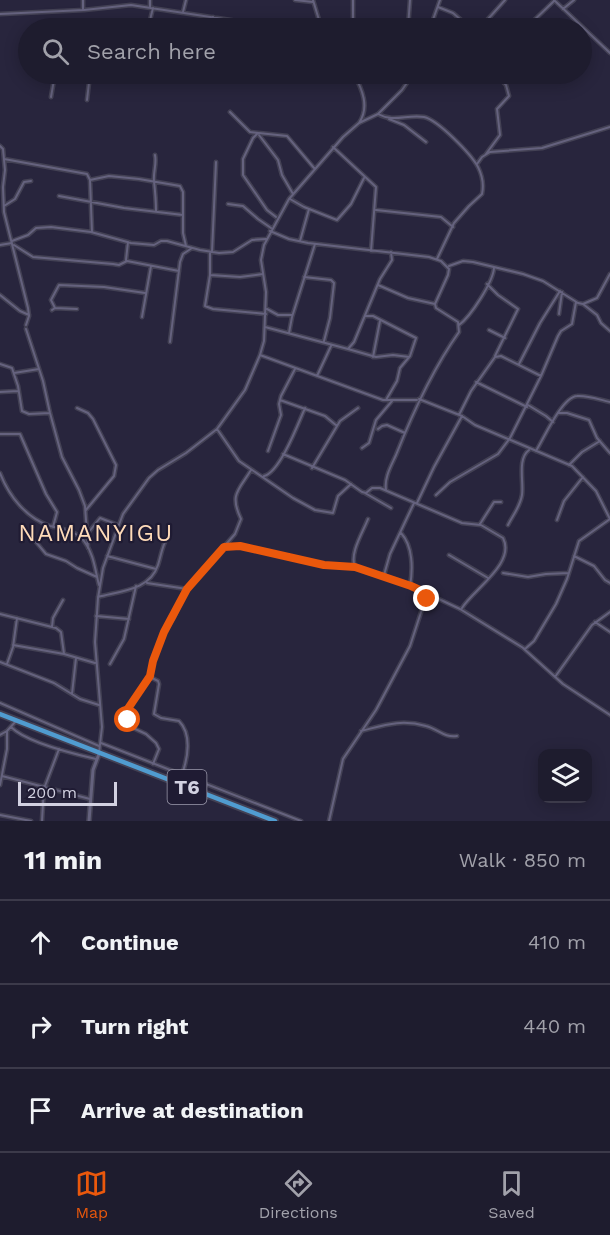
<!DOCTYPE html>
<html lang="en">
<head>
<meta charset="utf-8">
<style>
	:root { --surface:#1e1c2e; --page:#262536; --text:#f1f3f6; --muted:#a1a1aa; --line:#3c3a4a; --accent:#ea580c }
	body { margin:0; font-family:"Work Sans",sans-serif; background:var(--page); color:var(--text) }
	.controls { position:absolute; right:18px; bottom:18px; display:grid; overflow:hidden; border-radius:12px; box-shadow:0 3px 15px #0003 }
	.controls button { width:54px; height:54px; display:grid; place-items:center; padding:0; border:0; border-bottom:2px solid var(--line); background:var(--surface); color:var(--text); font:30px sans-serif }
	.scale { position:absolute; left:18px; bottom:15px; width:99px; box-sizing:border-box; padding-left:6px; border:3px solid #d2d1e1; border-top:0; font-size:16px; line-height:21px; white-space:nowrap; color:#d2d1e1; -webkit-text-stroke:4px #1f1b33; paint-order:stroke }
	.stop { position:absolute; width:18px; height:18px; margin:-14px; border:4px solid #ea580c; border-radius:50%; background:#fff }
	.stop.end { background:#ea580c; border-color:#fff; box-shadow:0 2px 6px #0008 }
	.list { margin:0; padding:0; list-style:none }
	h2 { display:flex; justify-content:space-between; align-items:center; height:78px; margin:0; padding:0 24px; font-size:26px }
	h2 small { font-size:20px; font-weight:400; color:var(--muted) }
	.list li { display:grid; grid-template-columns:39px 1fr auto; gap:18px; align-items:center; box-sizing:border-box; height:84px; padding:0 24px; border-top:2px solid var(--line) }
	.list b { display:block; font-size:22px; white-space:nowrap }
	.list em { font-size:20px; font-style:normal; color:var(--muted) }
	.icon { flex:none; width:33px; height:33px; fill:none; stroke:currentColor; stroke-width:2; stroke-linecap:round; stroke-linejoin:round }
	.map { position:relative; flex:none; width:610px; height:821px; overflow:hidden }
	.search { position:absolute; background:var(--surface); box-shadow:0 3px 15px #0003; left:18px; right:18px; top:18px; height:66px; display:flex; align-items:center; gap:15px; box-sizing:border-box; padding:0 21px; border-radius:33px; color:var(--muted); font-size:22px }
	.sheet { height:330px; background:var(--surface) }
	nav { display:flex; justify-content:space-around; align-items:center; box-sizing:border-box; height:84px; border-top:2px solid var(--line); background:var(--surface); font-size:16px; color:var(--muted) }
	nav a { display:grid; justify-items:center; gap:3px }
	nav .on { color:var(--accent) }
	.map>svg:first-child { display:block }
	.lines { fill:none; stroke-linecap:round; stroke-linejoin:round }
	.minor-casing { stroke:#434154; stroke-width:5 }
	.tertiary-casing { stroke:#434154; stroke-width:6 }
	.trunk-casing { stroke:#434154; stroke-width:8 }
	.minor { stroke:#65627e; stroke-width:2 }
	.tertiary { stroke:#65627e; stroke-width:3 }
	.trunk { stroke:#509cd0; stroke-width:4.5 }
	.route { stroke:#ea580c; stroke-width:8 }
	.labels { text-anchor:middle; stroke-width:4.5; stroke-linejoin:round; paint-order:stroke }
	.shield { fill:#1f1b33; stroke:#9c9aad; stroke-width:1.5 }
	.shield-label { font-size:20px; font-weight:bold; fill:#d2d1e1 }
	.quarter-label { font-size:24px; letter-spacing:1.5px; fill:#ffdbb9; stroke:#1f1b33 }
</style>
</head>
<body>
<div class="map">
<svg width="610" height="821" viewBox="0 0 610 821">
	<rect width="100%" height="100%" fill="#28253d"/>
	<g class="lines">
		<g class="minor-casing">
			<path id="minor" d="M150 0V7
				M295 0 313 2
				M313 0 319 20 325 28
				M554 0 610 53
				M438 7 453 13 461 20
				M563 9 574 0
				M83 10V0
				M183 12 186 0
				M0 14 84 10 131 5 250 23 272 28
				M148 28 153 8
				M208 28 213 17
				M353 28V0
				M391 28H407
				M408 28 410 0
				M430 28 440 0
				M480 28 505 0
				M526 28 554 1
				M142 74V75
				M354 74C362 89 370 107 359 123
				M431 74 439 81
				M229 75V74
				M197 79 198 74
				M51 97 55 74
				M87 100 90 74
				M230 112 250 132 287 136 314 168
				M378 114C394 123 407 114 424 117 438 120 471 154 478 167 482 175 484 185 482 194L469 206 454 223 437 259
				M389 119 404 125 426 142
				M257 134 253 138 243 159V175L267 210 276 217
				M259 135 278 160 282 175 293 194
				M0 146 3 149 5 170 3 187 4 212 28 308 29 316 26 325
				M333 147 376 187 371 251
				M486 154 500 135 497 109 509 96 506 85 495 74
				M155 155C157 164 153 172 154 181 155 190 156 200 156 211
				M4 159 87 174 90 180 92 232
				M477 164 482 157 490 152 542 148 610 127
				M90 180 109 176 139 179 180 186 183 192V233L186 246
				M59 196 124 208 183 215
				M290 199 304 207 337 220 351 204 364 178
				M228 204 243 206 258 219 271 228
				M4 206 15 199 24 182 31 181
				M376 210 441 217 453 227
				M270 231 289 239 308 243 429 257 441 261 449 269 448 275 435 304 436 308 458 322 459 332C432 370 413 412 396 455 391 466 384 478 386 490
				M12 241 28 235 36 228 51 227 91 232 131 243 154 245 161 241H167L200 250 219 253 233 252 252 240 266 239
				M300 241 309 209
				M0 245 12 243
				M14 245 33 257 113 264 119 265 127 261 179 271
				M210 252V275L205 306 213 309 266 314
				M212 252 216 162
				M126 260 128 242
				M449 266 463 261 473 262 523 274 543 281 578 303 583 304 597 315 601 323 610 331
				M210 275 240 277 263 274
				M304 277 331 280 334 283 330 318 324 341
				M487 284 498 295 518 309 495 356
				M378 285 408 298 435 304
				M0 295 20 311 29 315
				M583 304 597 298 610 274
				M55 308 77 309
				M267 309 278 315H292
				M52 310 55 308 51 300 59 285 104 287 145 293
				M559 314 562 292
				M366 316H373L416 338 410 356 400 368 397 381 386 400
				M142 317 151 266
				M459 325C471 316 493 282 494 268
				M265 327 348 349 354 342 380 279 392 260 391 252
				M26 329 43 381 50 413 62 457 79 490 85 506 88 548
				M489 330 505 338
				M289 333 292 317 315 244
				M170 342 180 262 183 254 192 248
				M348 349 376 357 393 355 409 357
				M260 355 383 400H417
				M373 357 380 321
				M0 364 12 368 18 386 22 411 29 414 50 413
				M519 364 540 323 560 291
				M14 373 39 369
				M317 376 331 346
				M476 382 527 407
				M0 392 18 391
				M419 399 462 416 475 425 572 466 596 491 610 519
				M280 400 325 416 337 426
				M528 405 546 416 553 422
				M77 408 88 413 93 419 116 465 114 476 86 510
				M558 413H567L589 420 597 438 610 453
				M459 415 471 391 495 357 501 356 541 376
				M217 429 239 461 293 498 315 510 333 513 338 496 351 484
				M378 429 382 426 387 425 405 433
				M0 434H20L46 494 57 512 53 527
				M510 438 541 376 558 336 561 331 572 324 576 302
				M362 448 369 443 376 420 392 401
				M268 451 281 415 279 404 281 396 295 369
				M536 451C544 438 562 397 577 396 588 395 600 400 610 402
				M283 454 345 480 362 492 366 493 372 488H380L462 523 481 525 503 538C516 563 474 589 462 608
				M569 465 582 452 600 441
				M312 468 340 421 358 408
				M0 473C9 496 26 518 50 526 62 529 75 530 84 541 94 554 95 570 99 585
				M264 476C280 472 298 424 305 408
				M365 493 391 508
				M436 495 450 482 498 454 510 438
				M417 503 434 467 462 416
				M557 520 564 501 583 477
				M480 524 494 502H501
				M508 525C513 515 520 507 522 495 524 482 517 459 529 450
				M88 533 100 518 118 525
				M401 533C413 546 413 569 410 586
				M36 542 46 554 66 561 77 568 97 577
				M224 547H246L324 565 355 567 377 574 411 586 460 609 525 649 534 641 556 604 567 579 579 541 610 519
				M449 555 488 578
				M107 556 156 569
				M574 556 594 566 605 580 610 583
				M355 567C349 554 363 532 368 519
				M503 573 528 577 546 574 569 573
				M384 575 390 554 414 503
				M147 583 187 589
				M98 597C121 591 150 590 158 565 161 556 162 546 167 538
				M0 614 56 628 61 632 64 654 95 663
				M96 616 129 619
				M595 622 610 632
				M52 627 53 618 63 600
				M13 645 64 654
				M523 648 563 684 610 715
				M0 662 54 683 80 699 99 705
				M7 664 13 647 17 618
				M110 664 124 639 136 586
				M150 677 158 681 159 684 154 714 161 718 179 721C192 734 188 758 182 774
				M555 677 592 625 610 612
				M72 694 76 658
				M0 703 99 746
				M11 727C27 743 74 754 96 759
				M361 731C385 725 401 719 426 726 438 729 444 738 457 736
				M0 735 7 731 16 721
				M101 743 301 821
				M99 753 102 727 95 642 98 598 103 568 123 514 149 478 158 470 186 453 217 429 245 390 260 355 264 341 266 292 261 260 264 245 289 199 343 137 359 123 378 114 402 90 413 74
				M153 764 159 749 156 743 146 734 131 727 125 715 135 697 151 676 153 661 164 632 174 617 187 589 235 534 241 519C229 494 239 490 251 470
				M2 776 90 799
				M0 785 7 749V731
				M45 786 59 749
				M0 815 31 821
				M42 821 44 786
				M329 821 343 759 376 710 410 646 424 603 431 595"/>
		</g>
		<g class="tertiary-casing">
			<path id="tertiary" d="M89 821 93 770 99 754"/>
		</g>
		<g class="trunk-casing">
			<path id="trunk" d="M0 714 275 821"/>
		</g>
		<use href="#minor" class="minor"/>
		<use href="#tertiary" class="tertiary"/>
		<use href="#trunk" class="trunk"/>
	</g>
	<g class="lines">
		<path class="route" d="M128 720 125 717V713L150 676 153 661 164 632 187 589 224 547 240 546 324 565 355 567 411 586 431 595 427 599"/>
	</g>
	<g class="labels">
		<rect class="shield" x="167.5" y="770" width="39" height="34" rx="4.5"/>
		<g class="shield-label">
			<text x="187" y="794">T6</text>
		</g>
		<g class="quarter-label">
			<text x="96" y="541">NAMANYIGU</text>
		</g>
	</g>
</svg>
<div class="controls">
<button><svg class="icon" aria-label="layers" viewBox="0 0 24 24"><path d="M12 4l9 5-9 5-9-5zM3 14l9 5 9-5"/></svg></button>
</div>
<div class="scale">200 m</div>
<div class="stop" style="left:128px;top:720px"></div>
<div class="stop end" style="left:427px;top:599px"></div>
<div class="search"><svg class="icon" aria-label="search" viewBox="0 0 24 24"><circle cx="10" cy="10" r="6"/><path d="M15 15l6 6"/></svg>Search here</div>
</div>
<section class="sheet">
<h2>11 min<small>Walk · 850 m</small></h2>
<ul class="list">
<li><svg class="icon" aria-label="ahead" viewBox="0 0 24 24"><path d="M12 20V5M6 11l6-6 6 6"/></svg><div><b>Continue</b></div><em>410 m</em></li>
<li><svg class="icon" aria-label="right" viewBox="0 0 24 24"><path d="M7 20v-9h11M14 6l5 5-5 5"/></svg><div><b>Turn right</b></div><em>440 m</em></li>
<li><svg class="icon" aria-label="arrive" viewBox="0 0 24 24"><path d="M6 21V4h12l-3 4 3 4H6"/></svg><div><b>Arrive at destination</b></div></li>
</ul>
</section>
<nav>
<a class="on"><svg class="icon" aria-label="map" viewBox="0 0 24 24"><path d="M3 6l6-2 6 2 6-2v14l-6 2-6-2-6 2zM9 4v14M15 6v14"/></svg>Map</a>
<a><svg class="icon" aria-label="directions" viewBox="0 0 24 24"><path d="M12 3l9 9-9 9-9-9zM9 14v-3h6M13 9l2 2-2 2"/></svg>Directions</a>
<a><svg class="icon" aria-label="saved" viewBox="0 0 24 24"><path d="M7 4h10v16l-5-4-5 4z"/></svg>Saved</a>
</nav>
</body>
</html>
